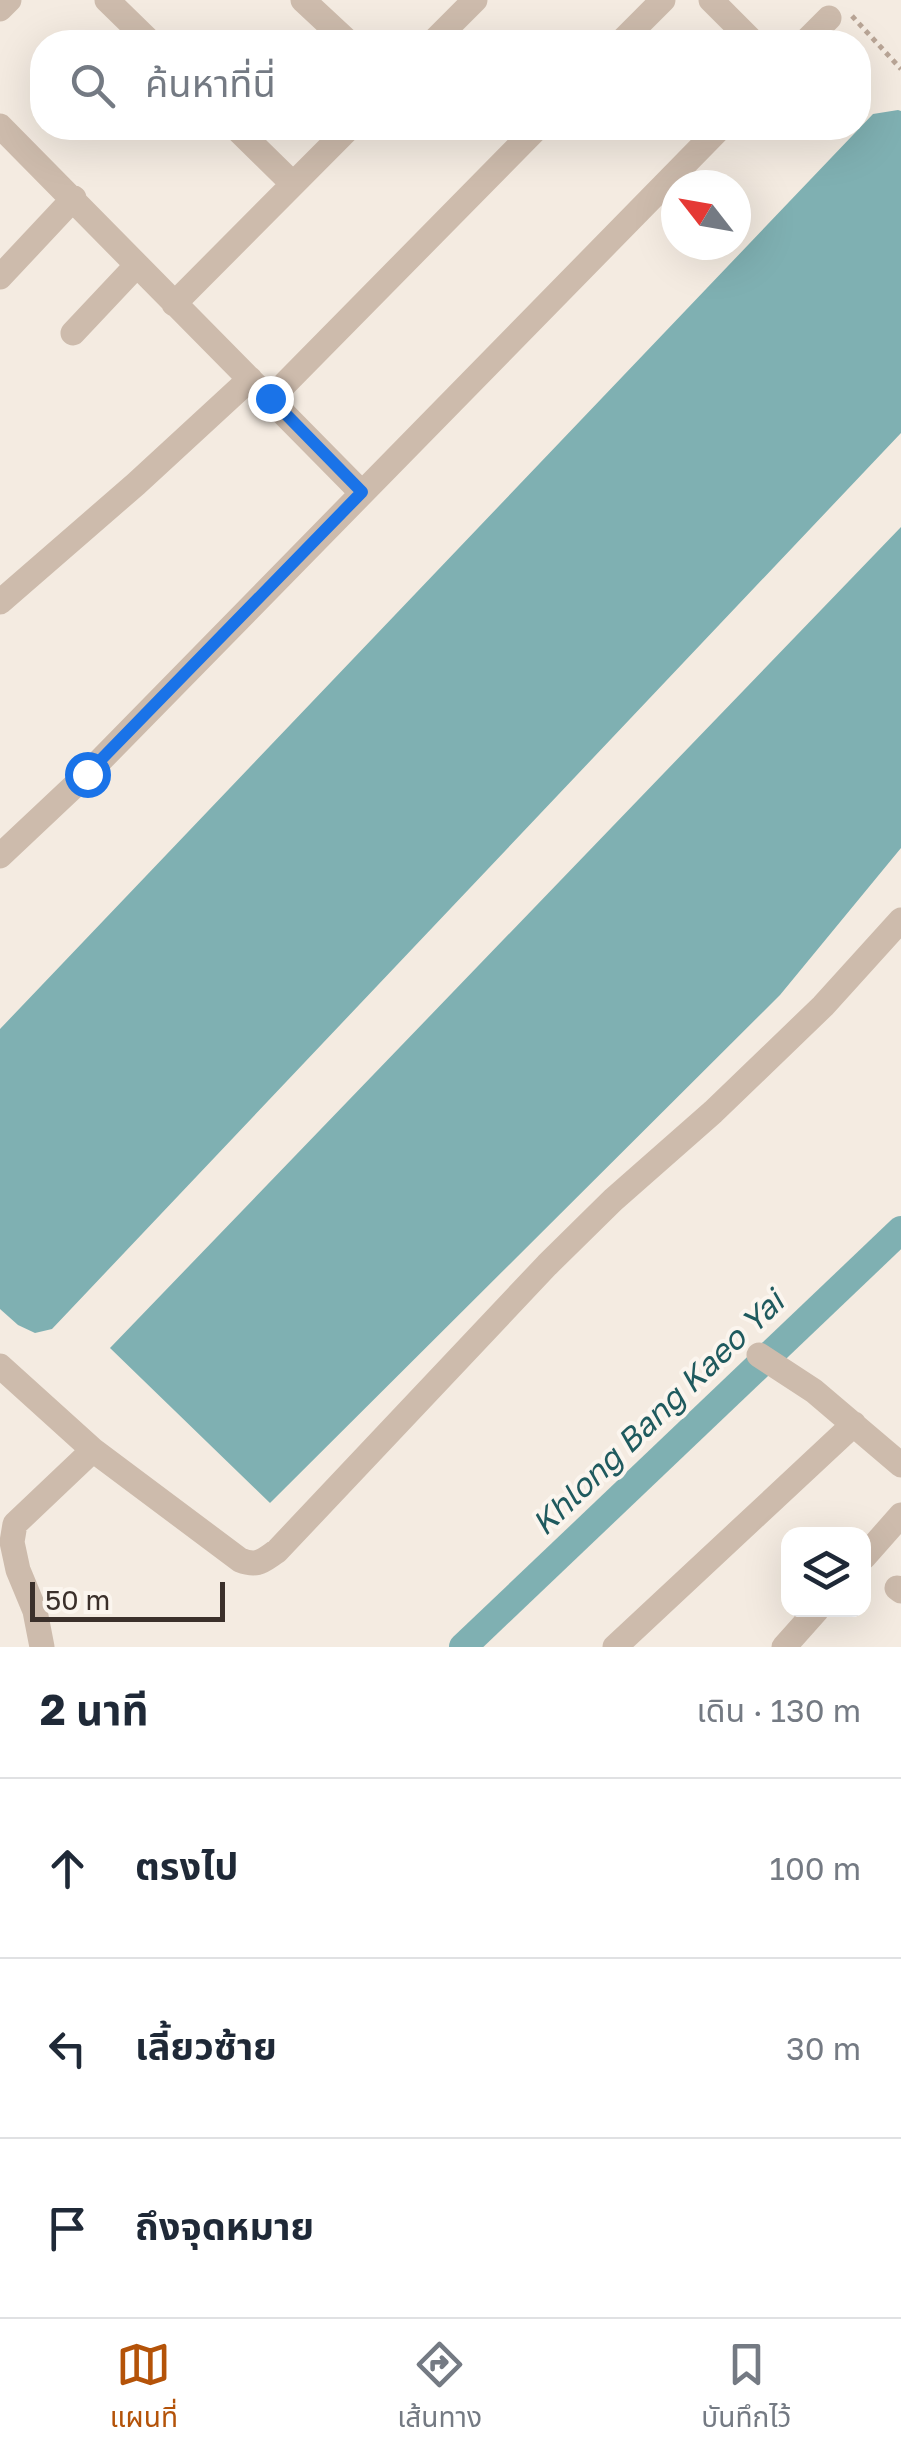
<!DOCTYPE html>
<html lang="th">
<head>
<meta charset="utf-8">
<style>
	:root { --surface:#fff; --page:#f2f2f3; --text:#1f2937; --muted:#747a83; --line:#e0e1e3; --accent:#b45309 }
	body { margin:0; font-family:"Golos Text","Noto Sans Thai",sans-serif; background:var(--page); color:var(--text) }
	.controls { position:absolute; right:30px; bottom:30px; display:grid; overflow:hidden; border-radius:20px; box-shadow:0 10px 40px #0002 }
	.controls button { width:90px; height:90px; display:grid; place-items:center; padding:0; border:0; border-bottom:2px solid var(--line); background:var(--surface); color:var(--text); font:50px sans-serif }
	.compass { position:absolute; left:661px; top:170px; width:90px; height:90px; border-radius:50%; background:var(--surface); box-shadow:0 10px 40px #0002; rotate:301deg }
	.scale { position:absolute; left:30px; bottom:25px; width:195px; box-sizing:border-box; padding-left:10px; border:5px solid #3b302b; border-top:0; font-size:28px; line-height:35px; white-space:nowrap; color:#3b302b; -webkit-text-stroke:8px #fbf5ee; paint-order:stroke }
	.stop { position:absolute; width:30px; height:30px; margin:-22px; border:8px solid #1a73e8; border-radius:50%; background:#fff }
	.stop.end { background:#1a73e8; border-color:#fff; box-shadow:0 2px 10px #0008 }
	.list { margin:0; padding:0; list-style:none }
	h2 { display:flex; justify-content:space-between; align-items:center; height:130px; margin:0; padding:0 40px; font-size:42px }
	h2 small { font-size:32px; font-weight:400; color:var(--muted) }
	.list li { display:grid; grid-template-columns:65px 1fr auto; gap:30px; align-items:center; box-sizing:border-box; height:180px; padding:0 40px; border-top:2px solid var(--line) }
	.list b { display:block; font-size:38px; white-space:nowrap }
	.list em { font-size:32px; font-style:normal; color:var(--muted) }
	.icon { flex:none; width:55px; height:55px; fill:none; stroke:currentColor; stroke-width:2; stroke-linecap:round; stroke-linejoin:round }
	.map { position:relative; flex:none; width:901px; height:1647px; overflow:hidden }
	.search { position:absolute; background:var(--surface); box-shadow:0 10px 40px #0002; left:30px; right:30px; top:30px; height:110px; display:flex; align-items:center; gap:25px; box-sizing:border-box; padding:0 35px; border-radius:40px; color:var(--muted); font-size:38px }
	.sheet { height:670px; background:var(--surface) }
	nav { display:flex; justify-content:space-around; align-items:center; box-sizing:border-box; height:140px; border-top:2px solid var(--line); background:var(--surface); font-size:28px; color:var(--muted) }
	nav a { display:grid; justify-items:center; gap:5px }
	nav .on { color:var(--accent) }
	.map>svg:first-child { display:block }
	.water { fill:#7fb0b2 }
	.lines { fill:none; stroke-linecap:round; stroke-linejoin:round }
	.canal { stroke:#7fb0b2; stroke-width:28 }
	.path { stroke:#b9a596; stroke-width:5; stroke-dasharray:5 5; stroke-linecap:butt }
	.minor { stroke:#cdbbac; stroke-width:25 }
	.route { stroke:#1a73e8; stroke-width:12 }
	.labels { text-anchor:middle; stroke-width:8; stroke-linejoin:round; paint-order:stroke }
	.water-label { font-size:32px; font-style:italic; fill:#1f5a5e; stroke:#fbf5ee }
</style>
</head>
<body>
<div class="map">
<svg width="901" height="1647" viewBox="0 0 901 1647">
	<rect width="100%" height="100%" fill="#f4ebe1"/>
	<path class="water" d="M898 110 901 111V433L52 1329 35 1333 18 1325 0 1309V1029L873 114Z
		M901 527V848L780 995 270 1503 110 1348Z"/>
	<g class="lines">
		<path class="canal" d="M463 1647 901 1230"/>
		<path class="path" d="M852 16 901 69"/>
		<path class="minor" d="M107 0 150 42
			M303 0 348 42
			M711 0 753 42
			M0 9 9 0
			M433 42 475 0
			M621 42 663 0
			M805 42 829 18
			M0 126 361 492
			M236 128 293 184
			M0 277 74 198
			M174 304 349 128
			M73 333 137 265
			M271 398 537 128
			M0 602 136 484 250 379
			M0 856 87 774 720 128
			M759 1355 814 1391 901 1465
			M0 1366 93 1450 240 1560C258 1567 262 1561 277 1551L547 1265 613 1200 713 1112 823 1006 901 920
			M864 1557 901 1515
			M897 1588 901 1591
			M42 1647 35 1611 18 1570 12 1542 15 1524 93 1450
			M615 1647 854 1424
			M784 1647 817 1610"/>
	</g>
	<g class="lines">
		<path class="route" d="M87 774 362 492 270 398"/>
	</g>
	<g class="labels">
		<g class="water-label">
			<text transform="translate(658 1413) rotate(-44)" y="11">Khlong Bang Kaeo Yai</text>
		</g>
	</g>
</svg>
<div class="controls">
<button><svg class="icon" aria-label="layers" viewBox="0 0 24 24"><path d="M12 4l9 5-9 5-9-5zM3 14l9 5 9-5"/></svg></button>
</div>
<svg class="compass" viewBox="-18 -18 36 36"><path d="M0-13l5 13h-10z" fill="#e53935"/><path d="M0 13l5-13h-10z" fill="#747a83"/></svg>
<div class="scale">50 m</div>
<div class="stop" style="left:87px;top:774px"></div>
<div class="stop end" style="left:270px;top:398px"></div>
<div class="search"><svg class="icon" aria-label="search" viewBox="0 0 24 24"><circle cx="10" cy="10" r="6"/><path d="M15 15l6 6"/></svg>ค้นหาที่นี่</div>
</div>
<section class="sheet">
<h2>2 นาที<small>เดิน · 130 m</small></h2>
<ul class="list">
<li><svg class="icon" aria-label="ahead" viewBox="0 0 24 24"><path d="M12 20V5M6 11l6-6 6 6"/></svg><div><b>ตรงไป</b></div><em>100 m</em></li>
<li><svg class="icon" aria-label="left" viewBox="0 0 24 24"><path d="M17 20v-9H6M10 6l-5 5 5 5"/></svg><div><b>เลี้ยวซ้าย</b></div><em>30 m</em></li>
<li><svg class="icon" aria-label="arrive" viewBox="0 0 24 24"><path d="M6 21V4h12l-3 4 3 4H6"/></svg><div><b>ถึงจุดหมาย</b></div></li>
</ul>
</section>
<nav>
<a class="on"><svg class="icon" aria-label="map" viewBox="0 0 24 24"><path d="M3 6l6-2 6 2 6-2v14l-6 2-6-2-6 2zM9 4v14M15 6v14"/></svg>แผนที่</a>
<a><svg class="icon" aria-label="directions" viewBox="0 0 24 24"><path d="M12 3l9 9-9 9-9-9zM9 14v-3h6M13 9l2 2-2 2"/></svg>เส้นทาง</a>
<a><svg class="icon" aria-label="saved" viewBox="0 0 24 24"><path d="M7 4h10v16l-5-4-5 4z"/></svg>บันทึกไว้</a>
</nav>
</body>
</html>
